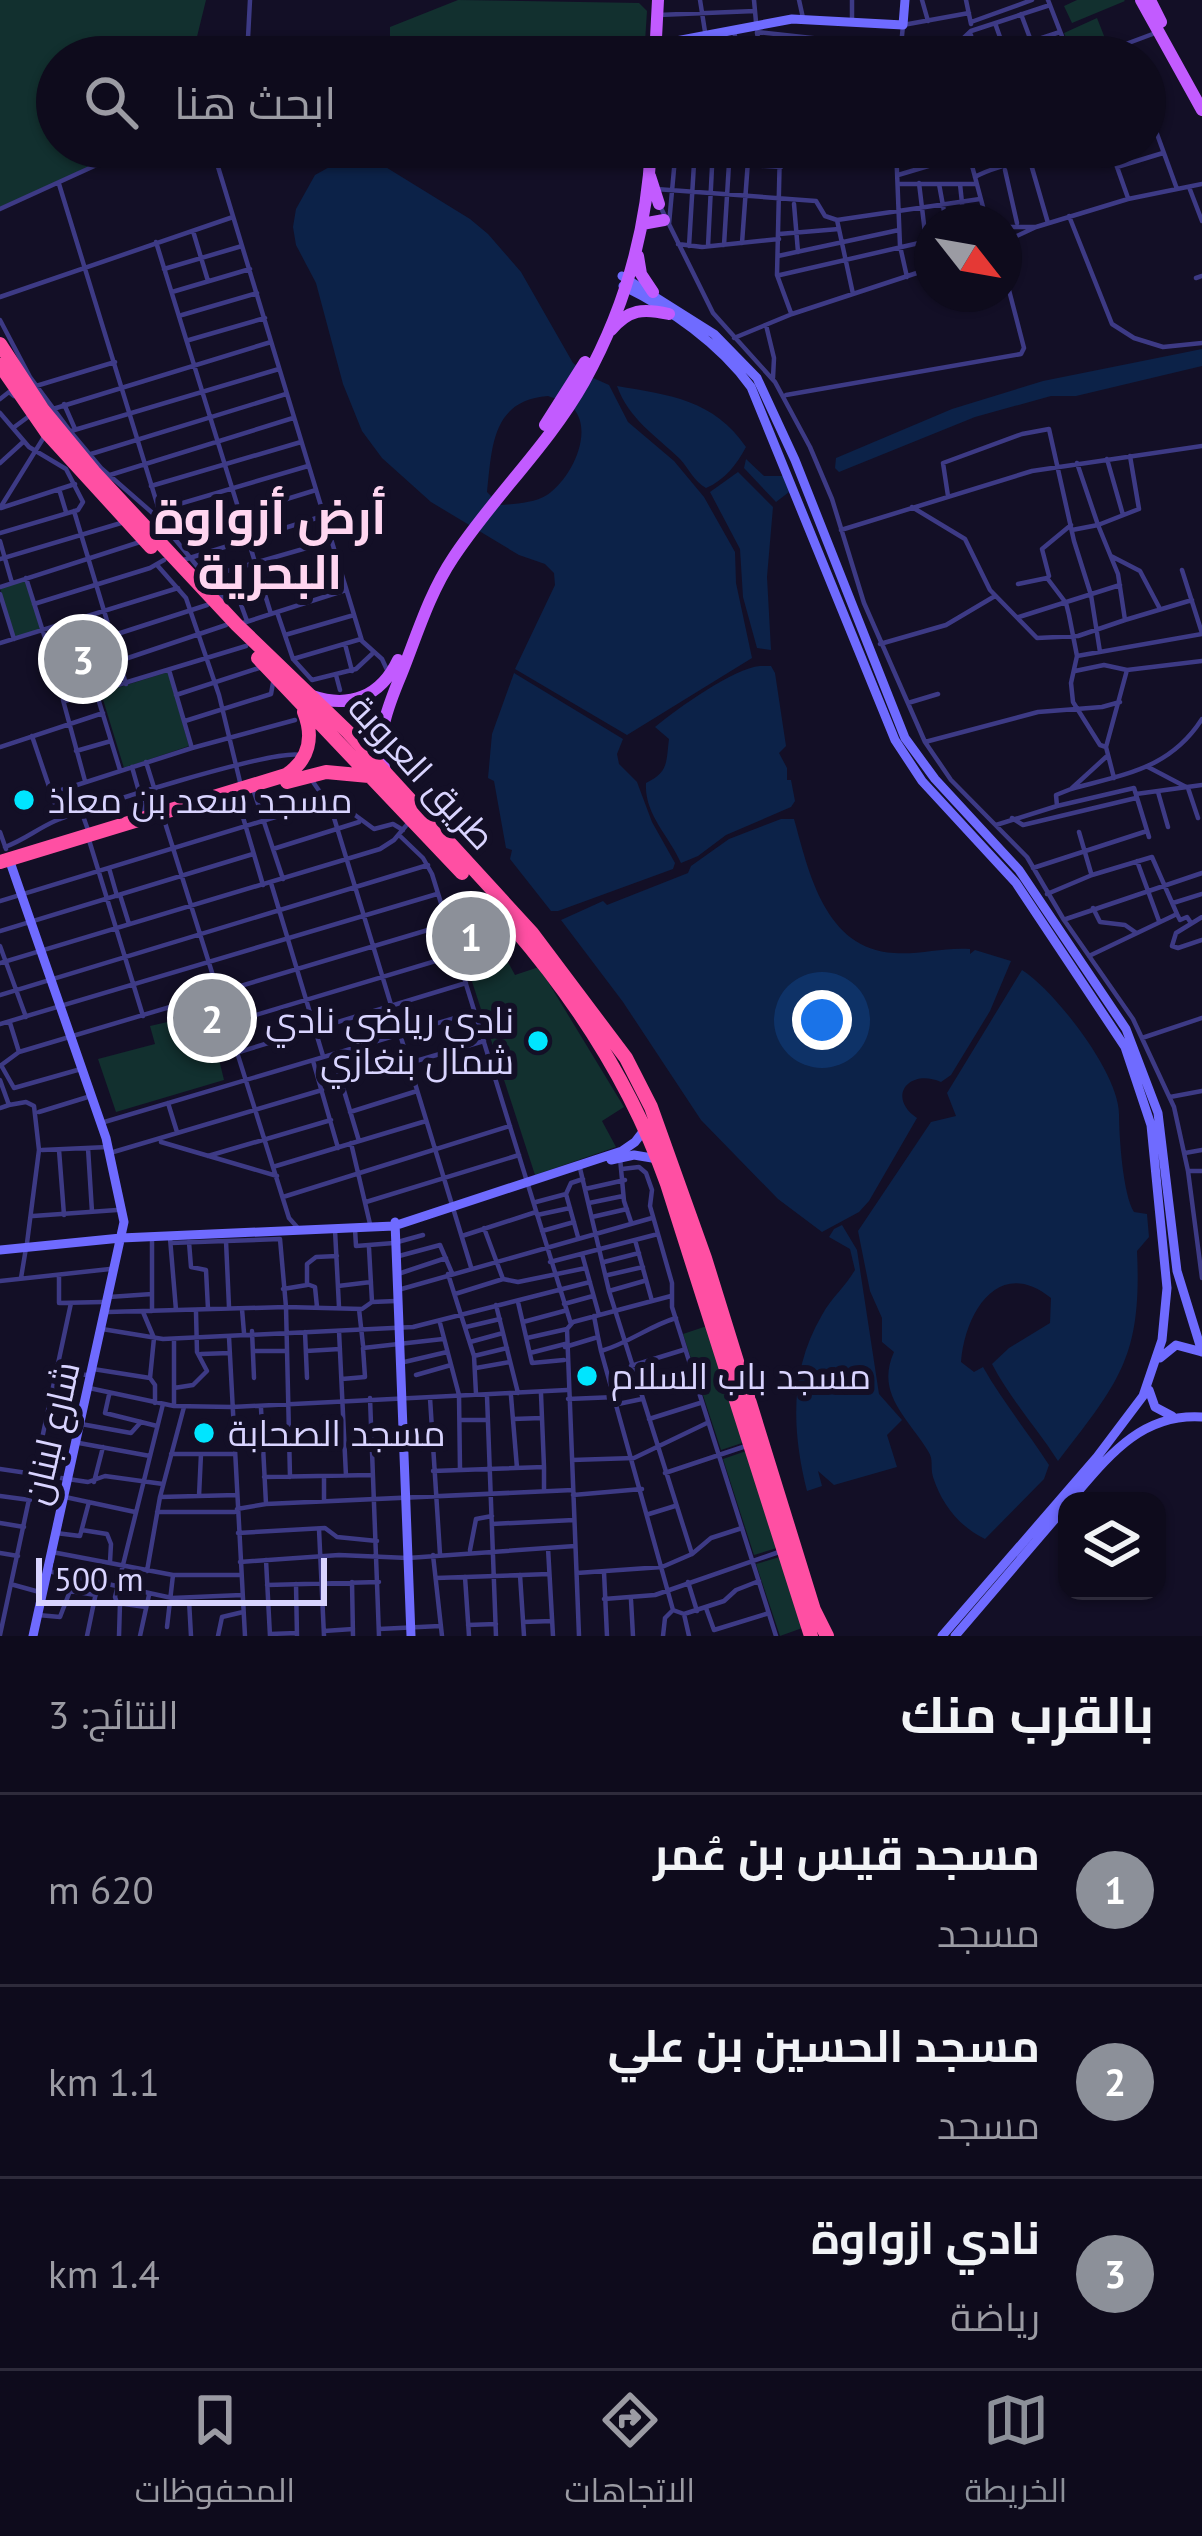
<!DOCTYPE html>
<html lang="ar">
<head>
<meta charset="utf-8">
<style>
	:root { --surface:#0e0b1c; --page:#1c1929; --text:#f1f3f6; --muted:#9b9ba3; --line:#2e2b3b; --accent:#8c9099 }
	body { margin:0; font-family:"PT Sans",Cairo,sans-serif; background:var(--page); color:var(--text); direction:rtl }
	.controls { position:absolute; right:36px; bottom:36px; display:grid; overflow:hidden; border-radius:24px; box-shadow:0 3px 9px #0004 }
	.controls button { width:108px; height:108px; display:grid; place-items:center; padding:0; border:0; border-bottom:3px solid var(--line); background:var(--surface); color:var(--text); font:60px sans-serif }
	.compass { position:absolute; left:914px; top:204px; width:108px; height:108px; border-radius:50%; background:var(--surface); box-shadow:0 3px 9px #0004; rotate:121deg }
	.scale { position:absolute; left:36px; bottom:30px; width:291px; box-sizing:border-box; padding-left:12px; border:6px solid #d9d4ff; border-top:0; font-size:33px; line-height:42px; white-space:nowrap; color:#d9d4ff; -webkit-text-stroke:9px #130f26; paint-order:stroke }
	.you { position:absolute; left:822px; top:1020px; width:42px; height:42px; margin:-30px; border:9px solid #fff; border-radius:50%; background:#1a73e8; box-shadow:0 0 0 18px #1a73e833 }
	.badge { display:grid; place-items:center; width:78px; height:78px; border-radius:50%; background:var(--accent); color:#fff; font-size:39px; font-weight:700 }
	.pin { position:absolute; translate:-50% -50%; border:6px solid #fff; box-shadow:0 3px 12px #0006 }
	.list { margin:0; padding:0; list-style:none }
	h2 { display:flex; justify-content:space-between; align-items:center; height:156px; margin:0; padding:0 48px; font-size:51px }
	h2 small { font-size:39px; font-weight:400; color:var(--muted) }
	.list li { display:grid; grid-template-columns:78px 1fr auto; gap:36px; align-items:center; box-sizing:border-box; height:192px; padding:0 48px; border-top:3px solid var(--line) }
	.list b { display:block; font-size:45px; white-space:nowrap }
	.list p { margin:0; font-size:39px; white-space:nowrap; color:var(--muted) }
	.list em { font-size:39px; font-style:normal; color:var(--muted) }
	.icon { flex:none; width:66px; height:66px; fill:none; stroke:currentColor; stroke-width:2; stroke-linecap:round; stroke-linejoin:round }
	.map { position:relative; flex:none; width:1202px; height:1636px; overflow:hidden; direction:ltr }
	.search { position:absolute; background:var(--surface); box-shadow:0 3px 9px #0004; left:36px; right:36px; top:36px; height:132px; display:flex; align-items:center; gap:30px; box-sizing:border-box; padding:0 42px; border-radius:66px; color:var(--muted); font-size:45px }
	.sheet { height:732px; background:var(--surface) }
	nav { display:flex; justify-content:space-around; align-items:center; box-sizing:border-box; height:168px; border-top:3px solid var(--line); background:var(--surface); font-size:33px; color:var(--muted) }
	nav a { display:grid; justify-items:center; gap:6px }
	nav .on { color:var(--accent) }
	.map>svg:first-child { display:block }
	.green { fill:#12302f }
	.water { fill:#0c2248; fill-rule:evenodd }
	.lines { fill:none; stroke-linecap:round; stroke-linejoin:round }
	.street { stroke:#3d3a85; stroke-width:4.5 }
	.secondary { stroke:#6f6bff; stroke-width:9 }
	.primary { stroke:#c25bff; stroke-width:12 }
	.highway { stroke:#ff4fa3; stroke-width:14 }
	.poi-dot { fill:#00e5ff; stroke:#130f26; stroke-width:4.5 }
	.labels { text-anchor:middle; stroke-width:12; stroke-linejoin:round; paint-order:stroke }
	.street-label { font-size:36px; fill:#d9d4ff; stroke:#130f26 }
	.poi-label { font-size:36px; fill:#d9d4ff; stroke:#130f26; text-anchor:start }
	.district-label { font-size:48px; font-weight:bold; fill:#ffd6f0; stroke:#130f26 }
</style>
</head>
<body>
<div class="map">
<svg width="1202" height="1636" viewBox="0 0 1202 1636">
	<rect width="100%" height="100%" fill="#130f26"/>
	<path class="green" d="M0 0H206L192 57H57V147H132L0 207Z
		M458 0 639 3 647 11 644 57H390V27Z
		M1077 0H1124L1125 1 1072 23 1064 6Z
		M1097 18 1108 46 1074 57 1064 33Z
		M769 37 828 42 830 57H766L763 46Z
		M424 147H640L639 161 471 167Z
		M26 578 41 632 14 639 0 588Z
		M99 621 117 683 67 698 48 635Z
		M168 672 189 746 124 768 101 693Z
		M499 946 515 975 539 967 624 1107 602 1121 616 1147 535 1175 464 957Z
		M198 1015 215 1043 224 1080 116 1112 98 1059 155 1044 150 1026Z
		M707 1326 745 1442 721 1450 683 1334Z
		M749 1450 780 1547 754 1555 723 1459Z
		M783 1556 805 1627 780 1636 756 1564Z"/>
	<path class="water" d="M371 158 470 219 488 234 521 272 573 363 591 377 609 385 628 422 674 461 704 497 735 552 736 583 752 658 627 735 515 669 555 585 554 573 545 564 519 555 431 502 382 458 362 431 343 384 316 283 296 245 293 227 296 209 315 175 342 160ZM548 396C557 399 568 402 574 409 594 434 570 480 547 495 534 503 515 504 500 505L487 492C492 449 491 400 548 396Z
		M1202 349V366L1076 396H1051L975 417 839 472 835 468 836 458 952 409 1043 381Z
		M617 386C670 395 714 400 746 447 737 464 725 480 706 488 694 481 689 469 680 459 655 435 629 419 617 386Z
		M746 459 764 476H783L789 492 776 502 744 468Z
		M738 472 773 507 767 577 771 650 757 648 743 597 740 549 710 492Z
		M760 666H771L775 673 786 746 779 753 787 768V780H791L795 801 791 807 726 835 698 856 681 863C669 836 644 814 646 783 669 772 666 762 669 739L655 727C678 708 734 668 760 666Z
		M514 673 623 739 617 754 619 764 637 782 652 822 675 863 673 869 558 911H551L510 859 512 850 506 848 494 781 488 778 492 734Z
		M781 819H794C809 873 825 949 894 953 919 955 944 947 970 949V954L975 950 1011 961 990 1011 951 1075 941 1082C909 1068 886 1097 917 1118L869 1201 859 1212 822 1232 778 1199 701 1120 623 1002 561 920 603 901 607 905 688 873 691 866 729 839Z
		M1022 970C1055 991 1119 1073 1119 1114 1119 1136 1123 1195 1134 1212L1147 1214 1149 1237 1137 1251C1142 1356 1120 1381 1058 1461 1036 1427 1011 1400 992 1364L1009 1348 1050 1323 1051 1298C999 1256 965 1312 961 1362L974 1372 983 1367C1003 1402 1027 1431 1049 1465L1044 1479 985 1539C960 1527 942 1505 933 1477 930 1466 934 1460 928 1451 908 1418 875 1394 894 1352L882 1342V1318L870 1291 858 1231 931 1122 956 1116 947 1093Z
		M842 1225 857 1250 879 1394 902 1420 887 1435 897 1467 834 1485 818 1471 822 1486 807 1491C792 1431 789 1371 822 1315 832 1297 845 1287 855 1270L850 1249 829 1237 834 1229Z"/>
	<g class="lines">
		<path class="street" d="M700 0 709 57
			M754 0 756 22
			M799 0 803 18
			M922 0 928 21
			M966 0 971 24
			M1048 0 1070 57
			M1021 14 1037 57
			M658 15 755 11
			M852 18V0
			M971 22 1032 0
			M995 23 1007 57
			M734 31 739 57
			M757 32 821 39 829 43 831 57
			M721 33 724 57
			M757 33 762 57
			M971 35 974 57
			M247 57 250 0
			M692 57 695 39
			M900 57 903 25 969 13
			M922 57 926 50 953 48 971 31 1050 5
			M959 57 962 43
			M984 57 1060 32
			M1091 57 1158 32
			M1145 119 1148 132 1157 134 1177 189
			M212 147 362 641 382 659 388 672
			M780 147 777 275 791 313
			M896 147 900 246 907 277
			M967 147 987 222
			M1110 147 1128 198
			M897 154 914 147
			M1028 154 1048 223
			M750 165 781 167
			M1117 167 1163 153
			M1005 170 1017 223
			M898 175 989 148 999 156 1028 147
			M975 177C997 164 1016 168 1034 147
			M919 183 926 241
			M59 184 159 510 156 516
			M898 184H976
			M939 184 946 222
			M960 184 964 222
			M1189 187 1202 221
			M656 189 816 201 825 216 837 220 980 199
			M659 204 713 313 775 382 810 447 832 499 864 603 925 742 951 780 1027 857 1064 920 1133 1019 1174 1107 1188 1171 1202 1278
			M794 204 798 252
			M0 209 136 147
			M1069 216 1112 324 1134 338 1163 347 1202 343
			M837 220 853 294
			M669 224 676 147
			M1004 227H1036L1128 199 1202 184
			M193 231 208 281
			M779 234 839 229
			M156 242 271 614
			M1004 242 1036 227
			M742 243 749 147
			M678 244 702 247 779 239
			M724 245 730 147
			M689 246 695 147
			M708 246 713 147
			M778 256 899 230
			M164 269 242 246
			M780 275 932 240
			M1196 278 1202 276
			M172 292 250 269
			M0 297 233 217
			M182 315 257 293
			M0 320 30 377 70 431 101 468 156 516 206 577 331 541
			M766 325 774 358 773 378
			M734 338 792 314 932 268
			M189 340 265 318
			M36 386 115 362
			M786 395 1021 354 1024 348 1004 271
			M0 399 9 392 14 396
			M64 404 75 429
			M53 409 271 342
			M0 413 29 447 66 469 83 502 78 510 0 533
			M13 428 32 414
			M71 431 279 369
			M91 454 286 394
			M1107 459 1123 515
			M0 463 22 443
			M1077 463 1098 525 1139 509 1130 456
			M110 475 293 418
			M151 486 301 442
			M59 489 66 512
			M948 496 943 463 1022 434 1049 429 1074 541 1091 595 1100 652
			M912 507 965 539 990 590 1037 638 1078 636 1125 620 1118 574 1098 525 1072 530
			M0 508 44 437
			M1 508 75 484
			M159 510 308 466
			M74 511 126 684
			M841 530 1032 471 1202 446
			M173 534 316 490
			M0 541 12 583
			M1111 556 1140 571 1159 607
			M0 559 121 523
			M180 561 323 516
			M157 565 186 598 219 695 241 786
			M1182 570 1202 633
			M1049 576 1042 549 1071 525
			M26 578 65 701 246 646
			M208 578 227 603
			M1018 584 1047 578 1066 603 1069 615 1077 656 1071 683 1073 702 1100 745 1106 747
			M0 587 143 541
			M0 594 14 639
			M239 599 247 621
			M227 603 338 565
			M34 604 150 568 164 560
			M277 612 293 659 312 680 356 669 372 654
			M1019 617 1120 585
			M1125 620 1192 600
			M243 623 346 590
			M285 635 354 615
			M111 636 207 605
			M0 643 178 588
			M345 644 352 671
			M880 644 946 625 995 596
			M1077 656 1202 634
			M293 659 361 639
			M119 661 226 625
			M169 670 191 745
			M1075 671 1104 665 1127 670
			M336 675 340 690
			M97 695 120 770
			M176 695 262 667
			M63 700 85 781
			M908 703 938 694
			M185 721 271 694 273 683
			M32 736 60 819
			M925 742 1038 712 1102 707 1120 702
			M0 747 103 713
			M76 751 111 741
			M146 762 289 1218 297 1227
			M132 767 145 813
			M1148 767 1188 788 1198 818
			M1114 778 1106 747 1127 670 1202 661
			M311 779 331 808 471 1267
			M72 785 88 830
			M1071 789C1125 774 1170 769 1202 719
			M254 792 283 879
			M1158 792 1168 827
			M52 793 192 748 295 720
			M1136 794 1202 785
			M237 797 263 885
			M1057 806 1134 788 1149 837
			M1012 818 1023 825 1136 798
			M996 825 1057 806 1056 795 1071 789 1106 757
			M0 832 6 849
			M1079 832 1091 873
			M399 835 423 858 432 874 571 1324
			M89 840 143 1016
			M5 847C24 840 37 829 55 821 88 807 274 749 300 755
			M273 849 359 822
			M1137 861 1159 921
			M109 868 117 896
			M1033 868 1147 831
			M271 883 323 1056
			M1047 894 1092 875 1152 857 1177 914
			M120 895 129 924
			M0 901 328 801 340 804 374 829 393 824 403 830
			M1173 903 1202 894
			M1093 908 1100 922 1125 925 1135 932
			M1202 917 1176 933 1172 946 1178 948 1202 940
			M1066 919 1202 873
			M0 931 253 854
			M0 946 26 1017
			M1089 956 1177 914 1180 920 1187 917 1191 923
			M0 963 380 849 394 840 410 821
			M0 995 428 865
			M10 1023 19 1052
			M229 1023 509 939
			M0 1024 437 894
			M1142 1038 1202 1018
			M239 1052 466 983
			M333 1054 359 1141
			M313 1061 338 1148
			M1 1065 14 1088 81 1069
			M0 1066 19 1052 448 924 497 912
			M0 1080 9 1105 0 1108
			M341 1083 484 1041
			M1170 1097 1202 1091
			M168 1103 177 1132
			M9 1105 26 1102 34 1106 39 1150 27 1243
			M39 1112 91 1096
			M350 1112 417 1091
			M101 1123 475 1012
			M161 1142 277 1176
			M351 1143 370 1224
			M88 1148 92 1212
			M42 1150 108 1147
			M59 1150 64 1215
			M110 1153 322 1090
			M1185 1153 1202 1150
			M208 1156 331 1120
			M620 1158 624 1201 631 1222
			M276 1166 426 1121
			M622 1169 639 1167 646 1173 652 1190 650 1206 672 1283V1307L776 1636
			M1188 1171H1202
			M585 1189 625 1180
			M283 1197 510 1126
			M366 1202 519 1155
			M536 1202 566 1194
			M589 1203 623 1196
			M537 1215 570 1208
			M33 1216 117 1210
			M592 1217 627 1209
			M484 1228 503 1279
			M355 1229 356 1246 394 1243 423 1235
			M335 1230 339 1307
			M542 1231 574 1222
			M462 1236 536 1212
			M578 1237 566 1194 571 1183 583 1179
			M152 1238V1311
			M170 1238 176 1310
			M635 1240 652 1301
			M189 1242 191 1267 206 1270 208 1309
			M171 1243 225 1241
			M369 1248 372 1302
			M582 1254 599 1315
			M399 1256 440 1245 452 1273
			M550 1262 658 1234
			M604 1262 639 1253
			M401 1273 446 1258
			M448 1274 474 1356 476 1394
			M59 1275V1303L102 1302
			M608 1275 643 1267
			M21 1278 26 1248
			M0 1281 110 1269
			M338 1286 371 1282
			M283 1289 307 1285
			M398 1290 652 1218
			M609 1291 644 1281
			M455 1294 503 1279 518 1282 586 1268
			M109 1297 152 1294
			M518 1302 532 1363 564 1360
			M564 1304 593 1296
			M496 1305 518 1393
			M317 1307 315 1287 307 1284V1264L316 1257 337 1256
			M242 1309 244 1333
			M359 1309 363 1345
			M108 1312 286 1307 280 1239 226 1241 229 1307
			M143 1312 154 1338 150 1378 155 1385V1403
			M594 1316 598 1337
			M676 1318C649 1326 629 1343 601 1351L673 1610 684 1614 689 1636
			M523 1322 564 1311
			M440 1323 459 1395 460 1470
			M466 1327 500 1319
			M102 1329 163 1339 413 1327 590 1282
			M252 1331 254 1378
			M339 1331 346 1476
			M305 1332 307 1378
			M229 1337 245 1636
			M527 1338 567 1329
			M174 1340V1406
			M470 1342 503 1333
			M565 1347 598 1337 601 1351
			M253 1351H286
			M306 1351 340 1349
			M530 1353 565 1344
			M201 1354 230 1353
			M474 1356 507 1348
			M400 1363 447 1352
			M631 1366 683 1350
			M476 1368 510 1362
			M58 1369 86 1375
			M93 1369 150 1378
			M416 1375 451 1365
			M676 1376 692 1371
			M342 1379 365 1377 363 1348 443 1339
			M89 1388 174 1406 232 1407 567 1390
			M174 1388 193 1385 207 1371 197 1352 196 1312
			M541 1394 544 1467
			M109 1395 105 1413 157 1426
			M487 1396 496 1636
			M511 1396 517 1468
			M370 1398 379 1636
			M430 1398 440 1554
			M568 1399 616 1397
			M618 1404 642 1399
			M261 1408 266 1504
			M513 1419 542 1418
			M649 1419 700 1403
			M460 1420H488
			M81 1424 131 1433 141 1422
			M262 1431 289 1430
			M79 1443 150 1456
			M171 1454H235
			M572 1460 634 1458 707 1423
			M0 1469 88 1482 105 1476 163 1484
			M433 1471 544 1467V1491
			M665 1473 743 1447
			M264 1477 372 1475
			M290 1477 286 1307 362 1309 372 1302 396 1301
			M94 1482 103 1447
			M573 1495 642 1489
			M0 1496 30 1500
			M199 1496 201 1454
			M65 1497 135 1512
			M160 1497 237 1495
			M324 1501V1476
			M237 1509 266 1504 573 1490
			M157 1512H235
			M649 1514 675 1506
			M0 1523 24 1527
			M492 1524 574 1520
			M319 1529 324 1636
			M82 1530 107 1534 111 1544 110 1562
			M56 1533 80 1536 89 1502
			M238 1533 325 1528 337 1537 377 1541
			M548 1548 553 1636
			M470 1550 476 1519 492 1516
			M52 1552 173 1575H241
			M0 1553 18 1556
			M692 1554 711 1538 742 1528
			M433 1555 442 1636
			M266 1560 270 1636
			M240 1562 339 1555 408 1558 575 1546
			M48 1571 172 1598 242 1595
			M147 1571 160 1497 184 1407
			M604 1572 607 1636
			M577 1573 662 1567 692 1554 609 1291 579 1164
			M520 1575 524 1636
			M465 1577 469 1636
			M436 1578 549 1574
			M352 1582 353 1636
			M688 1582 697 1611
			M296 1584 297 1636
			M14 1585 43 1593
			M267 1585 379 1582
			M604 1599 655 1595 779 1552
			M189 1600 191 1636
			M631 1600 633 1636
			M146 1607 117 1603 115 1597 163 1404
			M706 1608 714 1630 766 1614
			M684 1614 724 1601 736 1590 759 1581
			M38 1615 60 1617 70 1591 96 1595
			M523 1622 552 1621
			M468 1625 496 1624
			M167 1627 173 1575
			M379 1629 440 1626
			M324 1631 353 1629
			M270 1634 297 1633
			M0 1635 71 1303
			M87 1636 98 1583
			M119 1636 120 1603
			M140 1636 149 1595
			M218 1636 222 1617 243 1612
			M579 1636 567 1329 573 1322 671 1296
			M663 1636 665 1618 673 1610"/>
		<path class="secondary" d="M655 45 792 19 903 25 905 0
			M622 276 714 334 757 378 795 460 905 738 935 779 1019 870 1126 1029 1158 1113 1177 1271 1202 1352
			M623 286C670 309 720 344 751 387L895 740 922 781 1016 883 1125 1047 1151 1125 1167 1288 1162 1340 1143 1396 1097 1457 942 1636
			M9 859 106 1138 124 1222 33 1636
			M611 1160 634 1155 658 1159
			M395 1222 411 1636
			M0 1250 121 1238 394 1226 622 1151 635 1142 645 1129
			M1160 1358 1176 1345 1202 1352
			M1149 1390 1155 1407 1172 1416
			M1070 1501C1107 1458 1140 1413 1202 1417
			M955 1636 1067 1505"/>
		<path class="primary" d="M1141 0 1202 110
			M1150 0 1161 22
			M655 57 658 0
			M650 176 659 204
			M642 224 664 220
			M638 256 641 274 653 292
			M611 330C629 309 643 308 669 314
			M545 425 585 362
			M312 696C350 709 381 696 398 660
			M347 701 368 712 381 735
			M385 771C375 738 388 706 401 675 417 635 429 594 453 558 493 497 548 446 584 382 624 310 647 229 651 147"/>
		<path class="highway" d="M0 344 43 410 94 472 237 625 348 732 532 933 626 1058 651 1107 705 1258 814 1610 827 1636
			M0 365 47 433 151 547
			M258 658 462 873
			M287 782 326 772 369 776
			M0 862 286 775C309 760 314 737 304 712
			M498 910C571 991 630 1080 667 1184L811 1636"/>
	</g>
	<g class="poi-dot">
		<circle cx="24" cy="800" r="12"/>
		<circle cx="538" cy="1041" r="12"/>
		<circle cx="587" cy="1376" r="12"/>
		<circle cx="204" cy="1433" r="12"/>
	</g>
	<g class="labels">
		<g class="street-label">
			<text transform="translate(422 772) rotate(47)" y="13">طريق العروبة</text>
			<text transform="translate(51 1433) rotate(-77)" y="13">شارع لبنان</text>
		</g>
		<g class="poi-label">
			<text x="48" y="813">مسجد سعد بن معاذ</text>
			<text x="514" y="1033" text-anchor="end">نادي رياضي نادي<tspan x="514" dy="41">شمال بنغازي</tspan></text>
			<text x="611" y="1389">مسجد باب السلام</text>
			<text x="228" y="1446">مسجد الصحابة</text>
		</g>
		<g class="district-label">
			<text x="270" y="534">أرض أزواوة<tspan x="270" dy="55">البحرية</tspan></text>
		</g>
	</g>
</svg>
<div class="controls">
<button><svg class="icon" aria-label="layers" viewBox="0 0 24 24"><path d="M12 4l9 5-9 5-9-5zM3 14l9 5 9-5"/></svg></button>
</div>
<svg class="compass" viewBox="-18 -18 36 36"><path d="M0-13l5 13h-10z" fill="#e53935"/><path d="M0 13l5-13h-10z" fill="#9b9ba3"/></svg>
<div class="scale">500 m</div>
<div class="you"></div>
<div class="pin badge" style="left:471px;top:936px">1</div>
<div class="pin badge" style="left:212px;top:1018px">2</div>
<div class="pin badge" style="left:83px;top:659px">3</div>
<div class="search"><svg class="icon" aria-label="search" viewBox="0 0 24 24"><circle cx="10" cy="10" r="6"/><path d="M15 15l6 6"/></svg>ابحث هنا</div>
</div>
<section class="sheet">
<h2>بالقرب منك<small>النتائج: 3</small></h2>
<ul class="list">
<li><span class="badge">1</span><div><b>مسجد قيس بن عُمر</b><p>مسجد</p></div><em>620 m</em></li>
<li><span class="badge">2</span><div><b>مسجد الحسين بن علي</b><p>مسجد</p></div><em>1.1 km</em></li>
<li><span class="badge">3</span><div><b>نادي ازواوة</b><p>رياضة</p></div><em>1.4 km</em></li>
</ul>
</section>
<nav>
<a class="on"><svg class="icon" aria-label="map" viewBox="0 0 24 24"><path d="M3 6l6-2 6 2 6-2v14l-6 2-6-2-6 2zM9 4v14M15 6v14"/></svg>الخريطة</a>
<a><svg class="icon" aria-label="directions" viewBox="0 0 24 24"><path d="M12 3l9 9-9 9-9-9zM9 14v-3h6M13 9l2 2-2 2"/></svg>الاتجاهات</a>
<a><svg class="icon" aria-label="saved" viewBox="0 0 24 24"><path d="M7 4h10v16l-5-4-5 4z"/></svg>المحفوظات</a>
</nav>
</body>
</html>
